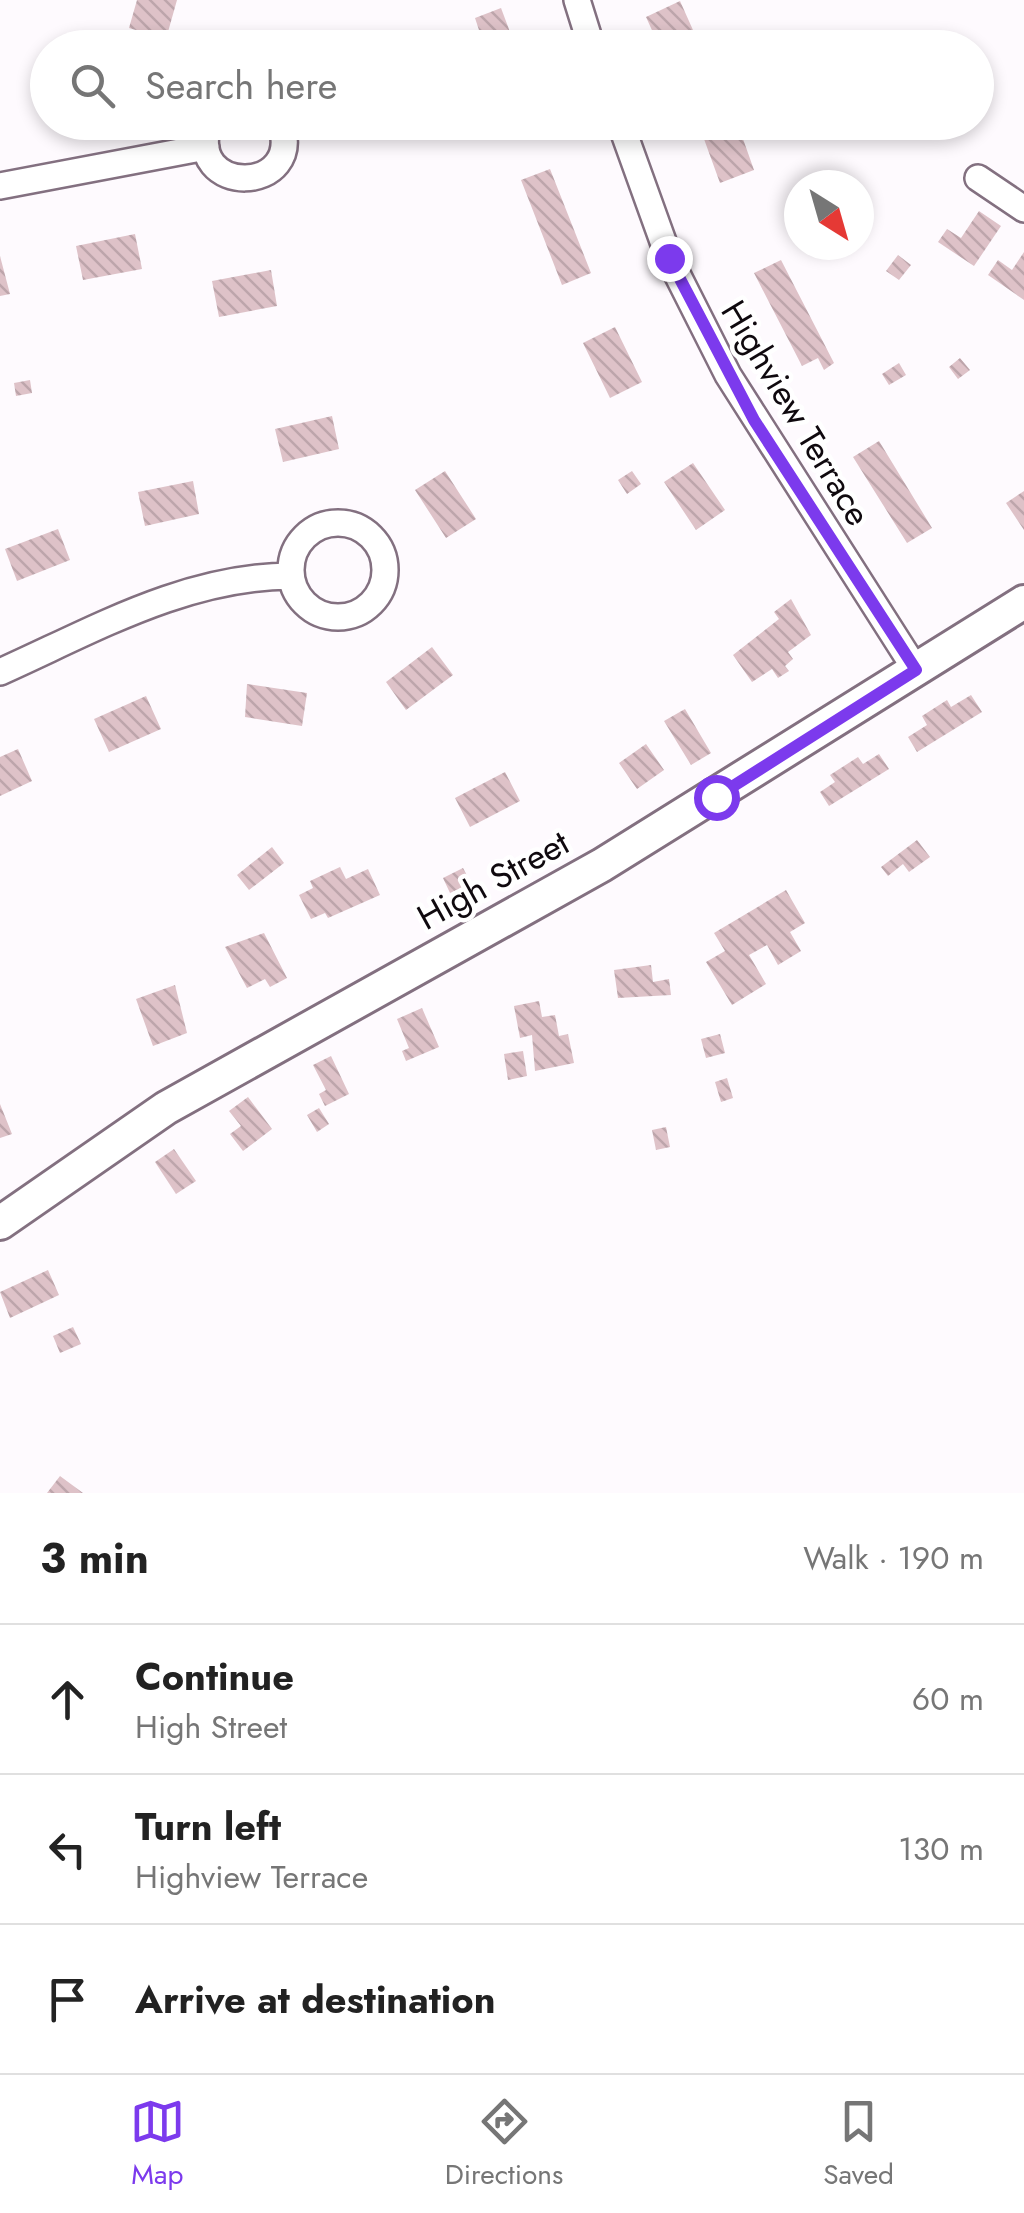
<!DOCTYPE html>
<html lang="en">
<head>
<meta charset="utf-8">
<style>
	:root { --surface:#fff; --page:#f2f2f2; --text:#222; --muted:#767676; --line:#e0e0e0; --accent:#7c3aed }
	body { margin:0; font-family:Jost,sans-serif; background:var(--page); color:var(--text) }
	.compass { position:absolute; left:784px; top:170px; width:90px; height:90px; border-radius:50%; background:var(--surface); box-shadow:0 5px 15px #0003; rotate:143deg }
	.stop { position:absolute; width:30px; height:30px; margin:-22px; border:8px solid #7c3aed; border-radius:50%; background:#fff }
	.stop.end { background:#7c3aed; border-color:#fff; box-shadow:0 2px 10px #0008 }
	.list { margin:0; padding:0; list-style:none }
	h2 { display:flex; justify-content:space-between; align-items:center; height:130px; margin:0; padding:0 40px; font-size:42px }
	h2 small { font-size:32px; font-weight:400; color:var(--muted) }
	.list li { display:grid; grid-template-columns:65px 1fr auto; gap:30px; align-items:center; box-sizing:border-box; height:150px; padding:0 40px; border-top:2px solid var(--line) }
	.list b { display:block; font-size:38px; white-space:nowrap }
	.list p { margin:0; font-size:32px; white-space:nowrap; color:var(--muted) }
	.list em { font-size:32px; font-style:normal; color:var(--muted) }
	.icon { flex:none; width:55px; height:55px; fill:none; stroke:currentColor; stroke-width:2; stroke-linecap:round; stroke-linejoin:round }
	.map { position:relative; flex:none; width:1024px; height:1493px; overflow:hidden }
	.search { position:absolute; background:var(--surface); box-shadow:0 5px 15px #0003; left:30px; right:30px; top:30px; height:110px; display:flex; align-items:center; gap:25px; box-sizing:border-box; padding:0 35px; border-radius:55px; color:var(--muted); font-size:38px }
	.sheet { height:580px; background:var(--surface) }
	nav { display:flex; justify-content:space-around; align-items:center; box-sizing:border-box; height:140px; border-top:2px solid var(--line); background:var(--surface); font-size:28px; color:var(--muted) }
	nav a { display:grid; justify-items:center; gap:5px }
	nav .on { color:var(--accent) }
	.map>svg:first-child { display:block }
	.building { fill:url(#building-back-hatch) }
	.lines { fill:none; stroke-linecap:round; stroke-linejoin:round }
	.minor-casing { stroke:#837080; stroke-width:30 }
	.tertiary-casing { stroke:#837080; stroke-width:38 }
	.minor { stroke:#fff; stroke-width:25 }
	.tertiary { stroke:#fff; stroke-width:32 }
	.route { stroke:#7c3aed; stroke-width:12 }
	.labels { text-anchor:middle; stroke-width:9; stroke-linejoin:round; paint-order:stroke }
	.street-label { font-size:35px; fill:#0f090e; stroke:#fff }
</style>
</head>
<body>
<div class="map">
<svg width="1024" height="1493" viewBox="0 0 1024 1493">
	<defs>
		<pattern id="building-back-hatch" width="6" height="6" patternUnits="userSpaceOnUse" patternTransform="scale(2.5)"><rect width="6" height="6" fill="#dec2c8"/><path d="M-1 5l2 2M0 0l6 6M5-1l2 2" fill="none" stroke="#bda5ab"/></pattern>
	</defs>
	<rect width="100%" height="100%" fill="#fefafe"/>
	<path class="building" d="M137 0H177L166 39 129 28Z
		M680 1 701 48H660L646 17Z
		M501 8 516 48H485L475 18Z
		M715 122H737L754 170 720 183 700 128Z
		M550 169 591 273 562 285 521 180Z
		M979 211 1001 226 974 266 938 242 947 229 961 238Z
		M135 234 142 269 83 280 76 246Z
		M1024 252V300L988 275 998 260 1012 270Z
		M898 255 911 265 899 280 886 271Z
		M0 256 10 294 0 296Z
		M781 260 834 363 824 370 818 358 802 366 754 273Z
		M271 270 277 306 219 317 212 281Z
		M615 327 642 382 610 398 583 343Z
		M960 358 970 370 958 379 949 367Z
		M899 363 906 375 889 385 882 374Z
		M30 380 32 393 16 396 14 383Z
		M332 416 339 449 283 462 275 429Z
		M879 441 932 528 907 543 853 457Z
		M693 463 725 510 696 530 664 482Z
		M445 471 476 519 446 538 415 490Z
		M632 471 641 484 627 494 618 480Z
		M193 481 199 514 145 526 138 492Z
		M1024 491V530L1006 503Z
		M58 529 70 560 17 581 5 549Z
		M791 599 811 635 788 652 793 659 785 666 789 671 778 678 772 669 752 682 733 655 779 619 774 612Z
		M432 647 453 675 406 710 386 682Z
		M247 684 307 693 302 726 245 717Z
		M971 695 982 712 917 752 908 737 927 725 922 716 947 700 951 707Z
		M146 696 161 729 109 752 94 719Z
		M685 709 711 753 691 765 664 721Z
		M646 744 664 770 637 789 619 763Z
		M18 749 32 781 0 796V757Z
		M879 754 889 769 829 806 820 792 835 782 830 775 858 757 863 764Z
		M505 772 520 801 470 827 455 798Z
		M917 840 930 857 909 872 903 864 888 876 881 867Z
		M272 847 284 863 249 890 237 875Z
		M340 867 346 879 368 869 380 895 328 918 325 913 311 919 299 895 313 888 310 881Z
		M463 868 471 883 450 893 443 878Z
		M786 890 805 923 790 932 801 951 778 965 767 945 749 955 766 984 732 1005 706 962 725 951 714 933Z
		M264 933 287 978 270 987 265 979 247 988 225 947Z
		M651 965 653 982 669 979 671 995 618 998 614 970Z
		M175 985 187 1033 153 1046 136 999Z
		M539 1001 542 1017 555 1015 559 1036 568 1034 574 1063 535 1071 532 1035 520 1038 514 1006Z
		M422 1008 439 1047 406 1061 402 1051 409 1048 397 1019Z
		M720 1034 725 1053 706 1058 701 1039Z
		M523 1051 527 1076 508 1080 504 1054Z
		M331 1056 349 1094 325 1106 319 1094 326 1090 313 1065Z
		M727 1078 733 1098 721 1102 715 1082Z
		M248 1097 272 1129 243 1151 230 1134 241 1126 229 1111Z
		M0 1104 12 1134 0 1138Z
		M319 1108 329 1124 317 1132 307 1115Z
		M666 1127 670 1147 656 1150 652 1130Z
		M174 1149 196 1181 176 1194 155 1162Z
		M48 1270 59 1295 10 1318 0 1292Z
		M73 1327 81 1344 60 1353 53 1336Z
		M60 1476 83 1493H47Z"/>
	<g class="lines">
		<g class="minor-casing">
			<path id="minor" d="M577 0 592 48
				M209 122C183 198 308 195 280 122
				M620 122 669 258 728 375 916 670
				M978 178 1024 209
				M0 186 206 147
				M291 570a47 47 0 1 1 94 0a47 47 0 1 1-94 0Z
				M0 672C94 630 184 577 290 576"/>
		</g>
		<g class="tertiary-casing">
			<path id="tertiary" d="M0 1223 166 1108 602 865 1024 602"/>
		</g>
		<use href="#minor" class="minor"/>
		<use href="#tertiary" class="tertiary"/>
	</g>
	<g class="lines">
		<path class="route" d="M669 258 754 420 916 670 716 797"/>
	</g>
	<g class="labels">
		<g class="street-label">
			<text transform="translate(796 413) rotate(59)" y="12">Highview Terrace</text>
			<text transform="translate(493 880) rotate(-29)" y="12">High Street</text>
		</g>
	</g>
</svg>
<svg class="compass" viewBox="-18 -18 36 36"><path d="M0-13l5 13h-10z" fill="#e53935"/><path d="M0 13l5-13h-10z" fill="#767676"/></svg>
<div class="stop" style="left:716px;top:797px"></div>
<div class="stop end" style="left:669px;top:258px"></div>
<div class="search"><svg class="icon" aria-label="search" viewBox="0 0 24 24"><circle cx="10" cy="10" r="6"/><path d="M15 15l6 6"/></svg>Search here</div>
</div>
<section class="sheet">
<h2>3 min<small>Walk · 190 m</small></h2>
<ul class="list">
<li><svg class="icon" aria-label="ahead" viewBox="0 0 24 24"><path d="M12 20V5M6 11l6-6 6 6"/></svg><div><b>Continue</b><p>High Street</p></div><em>60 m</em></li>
<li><svg class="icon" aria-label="left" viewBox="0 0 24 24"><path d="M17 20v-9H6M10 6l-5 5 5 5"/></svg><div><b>Turn left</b><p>Highview Terrace</p></div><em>130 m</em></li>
<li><svg class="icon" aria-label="arrive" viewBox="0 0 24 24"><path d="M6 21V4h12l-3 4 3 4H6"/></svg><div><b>Arrive at destination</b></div></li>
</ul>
</section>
<nav>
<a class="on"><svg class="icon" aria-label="map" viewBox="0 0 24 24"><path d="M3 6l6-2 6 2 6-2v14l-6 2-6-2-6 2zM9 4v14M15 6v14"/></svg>Map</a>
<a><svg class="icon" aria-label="directions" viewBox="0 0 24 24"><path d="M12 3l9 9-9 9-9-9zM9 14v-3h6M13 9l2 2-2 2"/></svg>Directions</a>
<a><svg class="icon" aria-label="saved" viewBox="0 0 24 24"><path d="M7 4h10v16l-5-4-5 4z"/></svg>Saved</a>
</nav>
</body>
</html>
